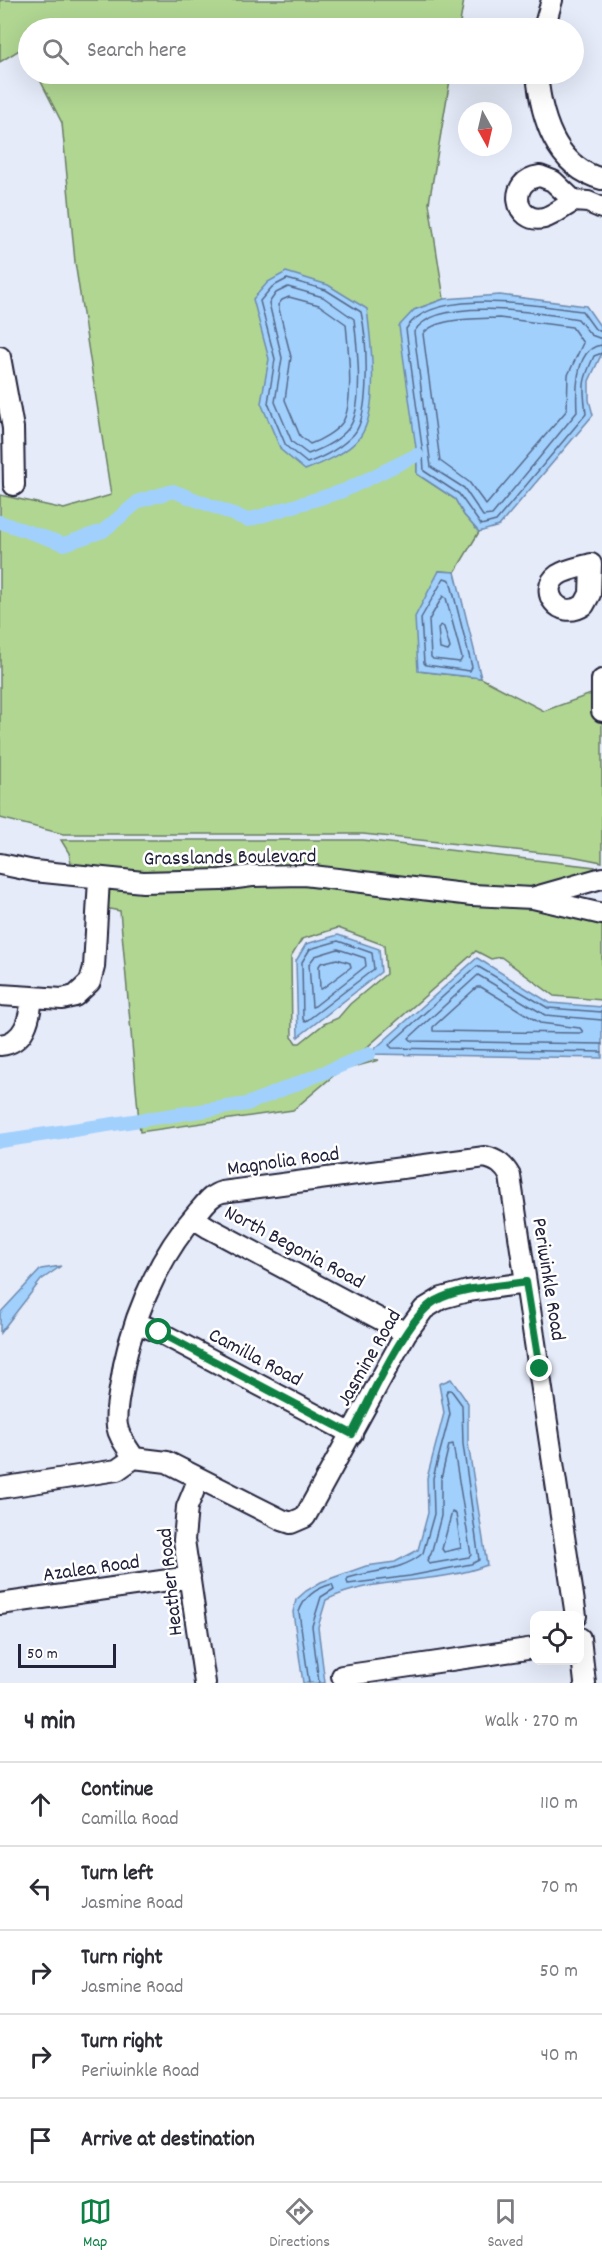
<!DOCTYPE html>
<html lang="en">
<head>
<meta charset="utf-8">
<style>
	:root { --surface:#fff; --page:#f7f7f7; --text:#2b2b33; --muted:#7c7c81; --line:#e1e1e2; --accent:#0b8043 }
	body { margin:0; font-family:Dekko,sans-serif; background:var(--page); color:var(--text) }
	.controls { position:absolute; right:18px; bottom:18px; display:grid; overflow:hidden; border-radius:12px; box-shadow:0 6px 24px #0002 }
	.controls button { width:54px; height:54px; display:grid; place-items:center; padding:0; border:0; border-bottom:2px solid var(--line); background:var(--surface); color:var(--text); font:30px sans-serif }
	.compass { position:absolute; left:458px; top:102px; width:54px; height:54px; border-radius:50%; background:var(--surface); box-shadow:0 6px 24px #0002; rotate:172deg }
	.scale { position:absolute; left:18px; bottom:15px; width:98px; box-sizing:border-box; padding-left:6px; border:3px solid #22223b; border-top:0; font-size:16px; line-height:21px; white-space:nowrap; color:#22223b; -webkit-text-stroke:4px #fff; paint-order:stroke }
	.stop { position:absolute; width:18px; height:18px; margin:-14px; border:4px solid #0b8043; border-radius:50%; background:#fff }
	.stop.end { background:#0b8043; border-color:#fff; box-shadow:0 2px 6px #0008 }
	.list { margin:0; padding:0; list-style:none }
	h2 { display:flex; justify-content:space-between; align-items:center; height:78px; margin:0; padding:0 24px; font-size:26px }
	h2 small { font-size:20px; font-weight:400; color:var(--muted) }
	.list li { display:grid; grid-template-columns:39px 1fr auto; gap:18px; align-items:center; box-sizing:border-box; height:84px; padding:0 24px; border-top:2px solid var(--line) }
	.list b { display:block; font-size:22px; white-space:nowrap }
	.list p { margin:0; font-size:20px; white-space:nowrap; color:var(--muted) }
	.list em { font-size:20px; font-style:normal; color:var(--muted) }
	.icon { flex:none; width:33px; height:33px; fill:none; stroke:currentColor; stroke-width:2; stroke-linecap:round; stroke-linejoin:round }
	.map { position:relative; flex:none; width:602px; height:1683px; overflow:hidden }
	.search { position:absolute; background:var(--surface); box-shadow:0 6px 24px #0002; left:18px; right:18px; top:18px; height:66px; display:flex; align-items:center; gap:15px; box-sizing:border-box; padding:0 21px; border-radius:33px; color:var(--muted); font-size:22px }
	.sheet { height:498px; background:var(--surface) }
	nav { display:flex; justify-content:space-around; align-items:center; box-sizing:border-box; height:84px; border-top:2px solid var(--line); background:var(--surface); font-size:16px; color:var(--muted) }
	nav a { display:grid; justify-items:center; gap:3px }
	nav .on { color:var(--accent) }
	.map>svg:first-child { display:block }
	.green { fill:#b0d692; stroke:#697c66; stroke-width:1.5; fill-rule:evenodd }
	.water { fill:#a1d0fd; stroke:#6e8aaf; stroke-width:1.5 }
	.lines { fill:none; stroke-linecap:round; stroke-linejoin:round }
	.shore { stroke:#556889; stroke-width:1.5 }
	.canal { stroke:#a1d0fd; stroke-width:14 }
	.minor-casing { stroke:#22223b; stroke-width:24 }
	.minor { stroke:#fff; stroke-width:20 }
	.route { stroke:#0b8043; stroke-width:8 }
	.labels { text-anchor:middle; stroke-width:5; stroke-linejoin:round; paint-order:stroke }
	.street-label { font-size:21px; fill:#22223b; stroke:#fff }
</style>
</head>
<body>
<div class="map">
<svg width="602" height="1683" viewBox="0 0 602 1683">
	<rect width="100%" height="100%" fill="#e5ebf9"/>
	<filter id="ink" filterUnits="userSpaceOnUse"><feTurbulence type="fractalNoise" baseFrequency=".0167" numOctaves="2"/><feDisplacementMap in="SourceGraphic" scale="12" xChannelSelector="R" yChannelSelector="G"/><feConvolveMatrix kernelMatrix="1 2 1 2 8 2 1 2 1" color-interpolation-filters="sRGB"/></filter>
	<g filter="url(#ink)">
		<path class="green" d="M0 0H464L459 28H28V55L24 47 0 62Z
			M37 74H451L429 203 444 299 414 310 417 474 455 499 464 515 479 532 455 572 439 571 419 671 481 678 544 711 602 690V862L571 856 363 834H63L0 818V495L64 509 111 495 75 262 62 123Z
			M61 840H363L595 867 594 872 532 890 220 872 144 875 72 868 69 853Z
			M303 883 533 906 602 921V1000L554 996 501 957 491 959 476 951 365 1049 363 1054 366 1059 379 1060 339 1071 293 1110 140 1132 120 911 104 908 105 886ZM338 928 384 945 386 974 350 1004 338 1018 324 1024 300 1043H296L292 1037 291 957 302 939Z"/>
		<path class="water" d="M286 272 328 285 367 309C371 343 380 409 360 437 348 453 323 463 305 470L281 450 261 403 269 359 253 299 268 282Z
			M500 295 586 306 602 329V353L589 381V400L593 415 499 526 479 532 464 515 455 499 417 474V455L399 326 414 310 444 299Z
			M439 571 455 572 481 678 418 671 415 617Z
			M338 935 379 949 381 972 298 1037 296 961 306 944Z
			M477 958 550 1003 602 1007V1058L369 1054Z
			M61 1266 41 1280 0 1333V1313L41 1269Z
			M451 1379 468 1403V1443L487 1565C437 1585 373 1576 326 1600L318 1627 325 1683H303L293 1612 296 1600 306 1591 321 1582 366 1566 395 1562 418 1550 428 1513 427 1478 444 1413 439 1384Z"/>
		<g class="lines">
			<path class="shore" d="M287 279 326 290 361 312C367 338 371 414 354 434 341 448 324 457 307 463L286 446 268 403 275 359 260 301 272 287Z
				M288 287 323 297 354 319C357 345 365 409 348 429 338 441 322 449 308 454L292 442 275 402 282 358 269 303 276 293Z
				M289 297 319 305 346 324C348 347 355 404 342 423 335 432 321 440 310 444L300 436 285 400 291 357 278 305 282 300Z
				M499 318 572 327 583 343 568 375 567 410 486 505 469 482 440 461 423 334C435 317 479 319 499 318Z
				M602 332 595 329 582 311C539 306 432 286 406 329L423 454 424 471 459 494 481 525 496 521 586 414C583 385 581 384 594 356L602 353
				M602 339 591 335 578 319C541 313 436 295 414 332L431 467 464 488 483 516 492 515 577 412C576 394 574 347 602 345
				M444 578 450 580 472 667 470 671 426 665 424 663 421 618Z
				M443 596 446 598 462 658 460 662 433 659 431 657 429 620Z
				M441 625 444 627 450 648 448 651 440 649 438 628Z
				M338 941 372 953 374 969 305 1022 303 1019 302 962 310 949Z
				M338 949 365 958 366 966 315 1006 312 1007 309 964 315 956Z
				M337 959 350 963 351 967 323 988 320 989 319 966 321 963Z
				M477 987H481L540 1023 580 1028 583 1032 580 1033 433 1031V1027Z
				M602 1012 548 1008 477 966 389 1045 392 1048 602 1052
				M602 1020 545 1015 478 975 409 1038 412 1041 602 1044
				M448 1390H451L462 1405 463 1444 479 1560 471 1564 410 1576 348 1584 347 1581 348 1578C374 1570 403 1571 423 1553L434 1514 433 1478 450 1414 446 1393Z
				M453 1444 471 1555 469 1557 429 1564 427 1560 431 1554 441 1516V1479L449 1445Z
				M452 1512 456 1514 461 1548 444 1552 442 1549Z
				M309 1683 299 1612C304 1597 317 1588 332 1584L334 1589 321 1597 312 1626 319 1683"/>
			<path class="canal" d="M0 522 64 544 103 531 139 501 173 491 248 520 343 491 417 455
				M0 1141 247 1104 369 1054"/>
			<g class="minor-casing">
				<path id="minor" d="M544 28 552 0
					M537 74C541 116 555 167 602 179
					M540 176 553 181 574 201C565 206 554 215 544 218 515 225 506 180 540 176Z
					M574 201 588 202 602 208
					M0 357 13 428 14 485
					M591 564 590 594 584 605C559 622 537 590 558 575 567 569 581 567 591 564Z
					M602 680V711
					M0 864 34 871 143 882 221 880 252 876 304 875 472 895 533 898 602 914
					M535 897 602 878
					M0 995 32 997C30 1018 25 1043 0 1045
					M32 997 62 999 75 996 90 982 94 967 99 879
					M193 1218 209 1228 406 1333
					M136 1323 159 1332 352 1434
					M134 1458C128 1448 119 1438 117 1426 115 1414 118 1401 120 1389 128 1327 156 1259 198 1212 206 1203 211 1195 222 1192L485 1157C497 1160 504 1165 510 1176L576 1616
					M134 1458 167 1462 282 1520 291 1523 305 1517 406 1333 424 1309 442 1298 468 1291 526 1283
					M199 1478 187 1507 184 1540 205 1683
					M0 1488 117 1470 134 1458
					M0 1604 190 1577
					M580 1638 585 1683
					M342 1676 534 1648"/>
			</g>
			<use href="#minor" class="minor"/>
		</g>
	</g>
	<g class="lines" filter="url(#ink)">
		<path class="route" d="M159 1332 352 1434C369 1402 406 1318 435 1301 461 1286 498 1287 526 1282L540 1369"/>
	</g>
	<g class="labels">
		<g class="street-label">
			<text transform="translate(230 856) rotate(-1)" y="7">Grasslands Boulevard</text>
			<text transform="translate(283 1160) rotate(-8)" y="7">Magnolia Road</text>
			<text transform="translate(295 1246) rotate(28)" y="7">North Begonia Road</text>
			<text transform="translate(550 1279) rotate(81)" y="7">Periwinkle Road</text>
			<text transform="translate(256 1356) rotate(28)" y="7">Camilla Road</text>
			<text transform="translate(368 1357) rotate(-60)" y="7">Jasmine Road</text>
			<text transform="translate(91 1567) rotate(-8)" y="7">Azalea Road</text>
			<text transform="translate(169 1582) rotate(-96)" y="7">Heather Road</text>
		</g>
	</g>
</svg>
<div class="controls">
<button><svg class="icon" aria-label="locate" viewBox="0 0 24 24"><circle cx="12" cy="12" r="6"/><path d="M12 2v4M12 18v4M2 12h4M18 12h4"/></svg></button>
</div>
<svg class="compass" viewBox="-18 -18 36 36"><path d="M0-13l5 13h-10z" fill="#e53935"/><path d="M0 13l5-13h-10z" fill="#7c7c81"/></svg>
<div class="scale">50 m</div>
<div class="stop" style="left:159px;top:1332px"></div>
<div class="stop end" style="left:540px;top:1369px"></div>
<div class="search"><svg class="icon" aria-label="search" viewBox="0 0 24 24"><circle cx="10" cy="10" r="6"/><path d="M15 15l6 6"/></svg>Search here</div>
</div>
<section class="sheet">
<h2>4 min<small>Walk · 270 m</small></h2>
<ul class="list">
<li><svg class="icon" aria-label="ahead" viewBox="0 0 24 24"><path d="M12 20V5M6 11l6-6 6 6"/></svg><div><b>Continue</b><p>Camilla Road</p></div><em>110 m</em></li>
<li><svg class="icon" aria-label="left" viewBox="0 0 24 24"><path d="M17 20v-9H6M10 6l-5 5 5 5"/></svg><div><b>Turn left</b><p>Jasmine Road</p></div><em>70 m</em></li>
<li><svg class="icon" aria-label="right" viewBox="0 0 24 24"><path d="M7 20v-9h11M14 6l5 5-5 5"/></svg><div><b>Turn right</b><p>Jasmine Road</p></div><em>50 m</em></li>
<li><svg class="icon" aria-label="right" viewBox="0 0 24 24"><path d="M7 20v-9h11M14 6l5 5-5 5"/></svg><div><b>Turn right</b><p>Periwinkle Road</p></div><em>40 m</em></li>
<li><svg class="icon" aria-label="arrive" viewBox="0 0 24 24"><path d="M6 21V4h12l-3 4 3 4H6"/></svg><div><b>Arrive at destination</b></div></li>
</ul>
</section>
<nav>
<a class="on"><svg class="icon" aria-label="map" viewBox="0 0 24 24"><path d="M3 6l6-2 6 2 6-2v14l-6 2-6-2-6 2zM9 4v14M15 6v14"/></svg>Map</a>
<a><svg class="icon" aria-label="directions" viewBox="0 0 24 24"><path d="M12 3l9 9-9 9-9-9zM9 14v-3h6M13 9l2 2-2 2"/></svg>Directions</a>
<a><svg class="icon" aria-label="saved" viewBox="0 0 24 24"><path d="M7 4h10v16l-5-4-5 4z"/></svg>Saved</a>
</nav>
</body>
</html>
